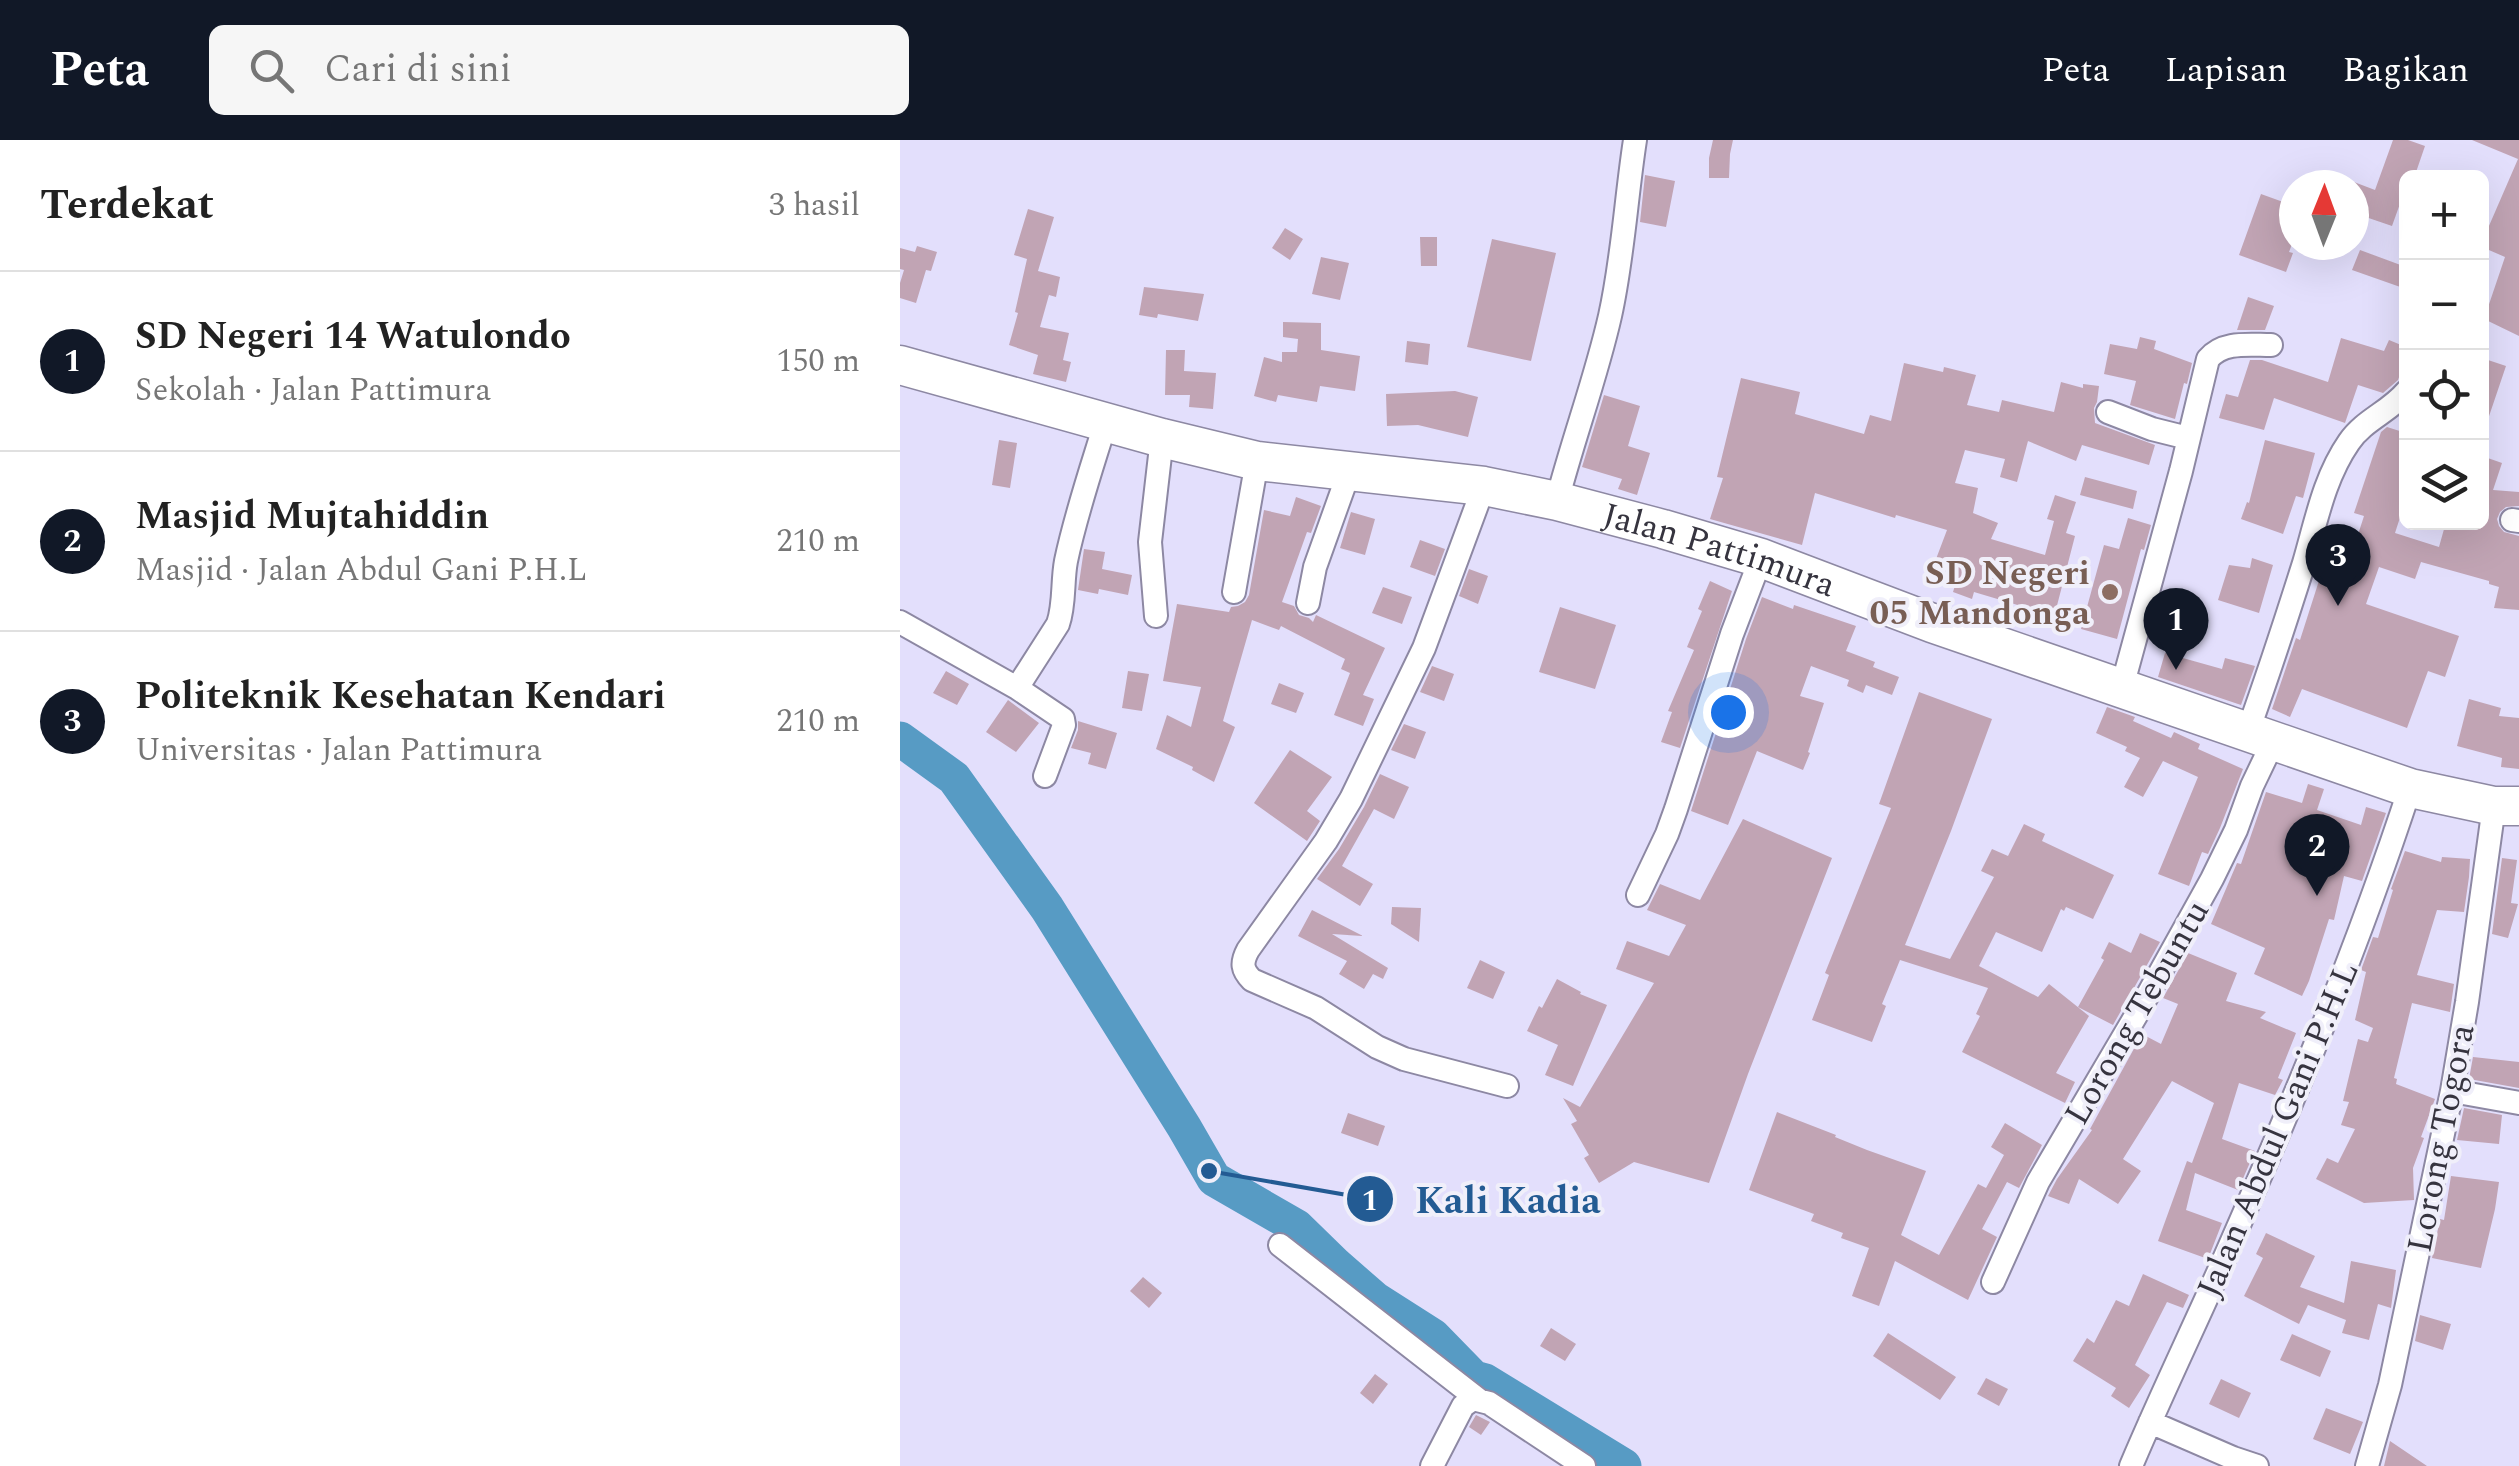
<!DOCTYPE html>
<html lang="id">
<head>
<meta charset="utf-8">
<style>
	:root { --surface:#fff; --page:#f6f6f6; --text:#222; --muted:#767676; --line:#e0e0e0; --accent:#111827 }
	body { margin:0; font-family:Spectral,serif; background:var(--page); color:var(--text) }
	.controls { position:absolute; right:30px; top:30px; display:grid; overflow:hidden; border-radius:15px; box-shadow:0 10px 40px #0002 }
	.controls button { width:90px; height:90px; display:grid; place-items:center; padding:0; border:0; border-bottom:2px solid var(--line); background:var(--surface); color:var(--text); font:50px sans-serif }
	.compass { position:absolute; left:1379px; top:30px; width:90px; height:90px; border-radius:50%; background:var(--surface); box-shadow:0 10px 40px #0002; rotate:1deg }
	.you { position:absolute; left:828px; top:572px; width:35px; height:35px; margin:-25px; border:8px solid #fff; border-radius:50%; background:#1a73e8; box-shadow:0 0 0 15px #1a73e833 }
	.badge { display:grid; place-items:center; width:65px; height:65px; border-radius:50%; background:var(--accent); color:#fff; font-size:32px; font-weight:700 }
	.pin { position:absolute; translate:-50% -82px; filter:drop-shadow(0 2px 5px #0008) }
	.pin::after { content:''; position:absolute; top:52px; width:35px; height:30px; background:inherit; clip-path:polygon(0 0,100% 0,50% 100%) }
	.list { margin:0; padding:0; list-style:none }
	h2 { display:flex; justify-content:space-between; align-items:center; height:130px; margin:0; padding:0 40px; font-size:42px }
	h2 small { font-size:32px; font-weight:400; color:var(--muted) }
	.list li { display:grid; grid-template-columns:65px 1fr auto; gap:30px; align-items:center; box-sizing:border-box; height:180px; padding:0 40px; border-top:2px solid var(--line) }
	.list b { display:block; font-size:38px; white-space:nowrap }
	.list p { margin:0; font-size:32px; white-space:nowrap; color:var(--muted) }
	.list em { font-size:32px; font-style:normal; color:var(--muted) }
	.icon { flex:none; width:55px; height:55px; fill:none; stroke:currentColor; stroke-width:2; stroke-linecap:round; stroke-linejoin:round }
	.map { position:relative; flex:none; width:1619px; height:1326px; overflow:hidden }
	header { display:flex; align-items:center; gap:60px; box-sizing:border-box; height:140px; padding:0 50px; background:var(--accent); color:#fff }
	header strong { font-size:48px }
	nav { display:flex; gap:55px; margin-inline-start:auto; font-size:35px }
	.search { width:700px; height:90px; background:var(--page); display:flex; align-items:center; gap:25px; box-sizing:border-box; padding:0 35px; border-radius:15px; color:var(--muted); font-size:38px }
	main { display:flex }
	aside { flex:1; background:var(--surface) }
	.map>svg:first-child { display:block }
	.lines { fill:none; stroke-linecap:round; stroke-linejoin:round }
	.river { stroke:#579bc4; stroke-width:35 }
	.building { fill:#c1a4b4 }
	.minor-casing { stroke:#8d88a3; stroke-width:26 }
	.trunk-casing { stroke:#8d88a3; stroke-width:41 }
	.minor { stroke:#fff; stroke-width:22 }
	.trunk { stroke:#fff; stroke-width:38 }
	.education-dot { fill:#8d6e63; stroke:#f0effa; stroke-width:4 }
	.labels { text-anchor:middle; stroke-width:8; stroke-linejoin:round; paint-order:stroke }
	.street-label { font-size:35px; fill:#36343f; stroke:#f0effa }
	.education-label { font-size:35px; font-weight:bold; fill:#785e54; stroke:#f0effa; text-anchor:end }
	.leader { fill:none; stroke:#235b93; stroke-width:4 }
	.callout-dot { fill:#235b93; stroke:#f0effa; stroke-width:4 }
	.mark-label { font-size:30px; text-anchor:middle; font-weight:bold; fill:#fff }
	.callout-label { font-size:38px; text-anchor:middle; font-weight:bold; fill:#235b93; stroke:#f0effa; stroke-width:8; stroke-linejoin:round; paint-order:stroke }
</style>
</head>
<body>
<header>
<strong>Peta</strong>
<div class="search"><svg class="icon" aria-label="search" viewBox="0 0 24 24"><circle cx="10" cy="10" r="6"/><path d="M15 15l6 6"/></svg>Cari di sini</div>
<nav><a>Peta</a><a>Lapisan</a><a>Bagikan</a></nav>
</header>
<main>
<aside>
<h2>Terdekat<small>3 hasil</small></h2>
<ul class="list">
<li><span class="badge">1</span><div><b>SD Negeri 14 Watulondo</b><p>Sekolah · Jalan Pattimura</p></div><em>150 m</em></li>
<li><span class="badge">2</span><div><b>Masjid Mujtahiddin</b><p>Masjid · Jalan Abdul Gani P.H.L</p></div><em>210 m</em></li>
<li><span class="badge">3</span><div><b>Politeknik Kesehatan Kendari</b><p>Universitas · Jalan Pattimura</p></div><em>210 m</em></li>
</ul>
</aside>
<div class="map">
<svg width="1619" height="1326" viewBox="0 0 1619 1326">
	<rect width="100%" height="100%" fill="#e3dffc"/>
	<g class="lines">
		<path class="river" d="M0 599 54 638 147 768 284 987 314 1039 397 1087 436 1125 475 1159 533 1196 574 1238 585 1241 724 1326"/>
	</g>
	<path class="building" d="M813 0H833L830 14 829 38H809V18Z
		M1493 0H1508L1525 6 1514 38H1506V47L1492 86 1454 73V42L1475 50Z
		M1572 0H1619V196L1584 179 1605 117 1582 107V102L1618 19Z
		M745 35 775 41 766 87 740 82Z
		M1361 54 1394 66V99L1389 112 1393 113 1386 132 1339 115Z
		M128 69 154 77 138 131 160 137 156 157 149 155 140 187 169 193 163 220 171 222 166 242 133 234 138 215 109 205 118 173 115 172 127 119 114 115Z
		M385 88 403 99 390 120 372 108Z
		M520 97H537V126H521Z
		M592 99 656 113 631 221 567 207Z
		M17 106 37 112 31 131 26 130 16 163 0 158V143L4 130 0 129V108L15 112Z
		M1460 110 1506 127V149L1452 130Z
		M421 117 449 123 440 160 412 154Z
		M244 147 304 154 298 181 258 174 257 178 239 175Z
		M1348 157 1374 166 1365 190H1337Z
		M383 182 421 183V210L460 216 455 251 420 246 417 262 378 255 376 262 354 256 364 217 382 222V212H397L398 199 383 197Z
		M1240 197 1256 201 1254 209 1292 223 1287 244 1284 243 1275 279 1230 265 1236 241 1204 234 1210 204 1237 209Z
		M1441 198 1484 211 1489 200 1506 207V218L1498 240 1483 253 1458 245 1445 283 1374 258 1364 290 1319 278 1326 254 1338 257 1350 220H1362L1428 242Z
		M507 201 530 204 528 225 505 222Z
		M266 210H285L284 231 316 233 313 269 289 267 290 255H265Z
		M1582 218 1606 226 1584 291 1582 290Z
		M1004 223 1043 232 1044 227 1076 235 1067 265 1099 272 1102 260 1154 272 1161 242 1183 248V244L1199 246 1197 262 1194 268 1195 283 1255 305 1249 325 1182 305 1176 321 1128 301 1117 342 1100 337 1105 319 1065 310 1055 343 1078 348 1073 373 1098 383 1091 399 1145 415 1154 381 1147 379 1155 355 1176 362 1166 393 1175 396 1153 481 1129 474 1131 469 1074 452 1072 459 1053 452 1058 436 1033 427 1047 390 996 375 995 378 915 353 902 405 810 379 823 338 817 337 841 238 900 252 895 274 964 294 970 275 991 281Z
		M555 251 578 257 568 297 518 285 487 286 486 254Z
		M704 255 740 266 728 306 750 313 737 355 718 349 722 339 682 327Z
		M1487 287 1506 293V359L1495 393 1539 407 1546 382H1582V316L1602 323 1593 350 1619 352V366L1606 367 1600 372 1597 379 1599 386 1604 392 1619 396V470L1594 468 1599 447 1589 444V441L1521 422 1515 439 1479 427 1466 464 1559 496 1545 537 1528 531 1507 588 1402 549 1390 577 1372 569 1396 498 1400 500 1424 425 1446 432 1464 376 1454 373 1481 292Z
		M99 300 117 303 110 348 92 345Z
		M1365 300 1415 313 1403 358 1396 356 1383 394 1341 379 1347 362 1349 363Z
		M1185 337 1237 351 1233 369 1180 355Z
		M396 357 421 366 411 393 407 392 382 462 394 466 399 475 409 478 413 482 416 475 485 508 463 555 474 559 463 586 434 575 450 533 441 529 445 519 381 486 379 490 352 480 323 581 335 587 314 642 292 630 293 627 256 609 267 575 291 587 301 547 263 541 277 464 329 472 331 467 338 466 345 462 349 455 364 370 390 376Z
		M451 372 475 379 465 415 440 408Z
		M1228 378 1251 385 1244 410 1241 409 1217 499 1181 489 1204 405 1219 409Z
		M520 400 545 409 535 436 510 427Z
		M184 409 205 412 202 429 232 435 228 455 199 449 198 454 178 450Z
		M1352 418 1373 425 1359 473 1318 460 1329 425 1350 428Z
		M569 429 588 436 578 464 559 456Z
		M810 441 832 451 780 608 761 602 772 572 768 571 794 510 787 507 802 471 798 469Z
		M483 447 512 457 502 484 472 473Z
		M862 457 893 469 894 465 956 486 946 511 975 522 973 527 999 537 992 555 966 545 963 553 947 546 949 540 911 526 900 556 924 563 908 612 910 613 903 630 857 611 828 685 791 671 846 499Z
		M660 467 716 485 695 549 639 532Z
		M1265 513 1322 529 1325 518 1355 526 1341 565 1258 537Z
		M532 526 554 534 544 561 520 552Z
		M46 531 69 544 57 565 33 553Z
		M228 531 249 534 242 571 222 568Z
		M379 543 404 553 396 573 371 564Z
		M1019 552 1092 579 1051 691 1005 805 1050 819 1094 737 1081 731 1092 709 1108 716 1124 684 1145 694 1142 701 1214 735 1193 779 1166 767 1164 771 1161 769 1142 812 1096 792 1079 826 1138 857 1149 844 1189 876 1156 933 1175 942 1165 963 1062 912 1080 876 1076 874 1088 848 1000 820 982 864 986 866 972 902 912 880 929 835 925 833 991 668 979 664Z
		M1569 559 1601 568 1599 576 1619 578V629L1601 627 1602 618 1557 606Z
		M108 560 139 583 116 612 86 592Z
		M1207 567 1235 577 1233 581 1271 598 1274 592 1300 604 1298 609 1343 629 1320 688 1308 714 1302 712 1289 746 1258 734 1298 637 1263 621 1243 657 1224 647 1240 618 1225 611 1227 607 1196 593Z
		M178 581 217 593 206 629 188 624 191 613 171 608 178 590Z
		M504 584 526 592 515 619 491 610Z
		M390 610 432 637 407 671 420 681 407 701 354 663Z
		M480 634 509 647 494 679 474 669 442 726 473 744 460 766 417 739 439 709 464 667Z
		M1408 644 1424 649 1417 670 1461 685 1466 667 1486 673 1462 741 1444 736 1434 780 1429 779 1409 841 1402 856 1354 834 1365 808 1311 784 1337 723 1341 724 1366 652 1402 663Z
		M843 679 932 718 848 934 809 1043 734 1022 699 1043 684 1018 689 1015 671 984 677 981 663 958 680 967 754 843 716 829 727 801 769 816 786 785 747 770 760 744 800 760Z
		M1505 711 1541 722 1542 717 1570 719 1569 737 1564 772 1537 770 1517 835 1554 844 1550 872 1512 863 1494 938 1497 939 1496 944 1535 959 1521 997 1524 998 1513 1028 1514 1060 1464 1063 1416 1039 1427 1018 1438 1023 1455 989 1441 985 1449 962 1443 961 1458 899 1468 902 1473 888 1455 880 1466 832 1461 830 1473 797 1478 798 1493 750 1491 749Z
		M1602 718 1617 720 1611 763 1618 764 1608 798 1592 794Z
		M492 767 521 768 519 802 491 784Z
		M412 770 463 796 432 794 488 828 483 839 473 834 464 849 439 834 447 821 398 796Z
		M1240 793 1260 802 1213 885 1178 867 1204 820 1201 818 1209 802 1231 813Z
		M1288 813 1337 833 1326 861 1366 872 1360 878 1396 893 1378 938 1383 940 1375 955 1339 943 1322 999 1355 1011 1338 1050 1295 1033 1286 1070 1322 1083 1308 1119 1258 1101 1287 1021 1292 1023 1314 963 1272 941 1223 1019 1241 1031 1218 1064 1179 1039 1169 1064 1148 1056 1157 1039 1192 990 1190 989 1242 894 1261 904 1278 864 1263 858Z
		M580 820 605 832 593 859 567 848Z
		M657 839 681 852 680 854 707 865 673 946 645 935 658 905 627 891 639 866 642 868Z
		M1573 917 1619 922V948L1569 939Z
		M1564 968 1602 975 1599 1004 1557 1000Z
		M877 972 936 995 935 997 967 1010 1026 1031 1001 1095 1039 1115 1078 1044 1086 1048 1104 1015 1091 1007 1105 983 1142 1005 1119 1048 1107 1042 1082 1089 1097 1097 1068 1160 995 1121 979 1166 952 1156 969 1108 941 1098 943 1093 911 1081 914 1074 849 1050Z
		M448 973 485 986 478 1006 441 993Z
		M1551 1036 1599 1042 1595 1069 1581 1128 1532 1118 1540 1079 1544 1080Z
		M1366 1093 1415 1116 1400 1147 1444 1163 1451 1121 1496 1130 1491 1168 1478 1164 1469 1200 1442 1193 1446 1180 1408 1165 1399 1184 1344 1156 1363 1118 1356 1114Z
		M1243 1134 1289 1155 1283 1168 1267 1162 1235 1225 1250 1235 1229 1268 1211 1256 1216 1248 1173 1221 1187 1198 1194 1203 1216 1160 1229 1166Z
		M243 1137 262 1153 249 1168 230 1151Z
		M1520 1175 1551 1184 1543 1210 1515 1201Z
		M651 1188 676 1204 665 1221 640 1206Z
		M988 1193 1056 1237 1040 1260 973 1216Z
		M1392 1194 1431 1211 1420 1237 1380 1220Z
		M475 1234 488 1244 473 1264 460 1253Z
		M1086 1238 1108 1249 1099 1266 1077 1254Z
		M1321 1239 1351 1253 1339 1278 1309 1264Z
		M1426 1268 1463 1282 1450 1314 1413 1299Z
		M576 1275 590 1282 581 1295 569 1287Z
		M1490 1301 1527 1326H1484Z"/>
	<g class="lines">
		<g class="minor-casing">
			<path id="minor" d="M1208 272 1252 289 1288 298
				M584 346 524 508 451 659 426 701 348 810C341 823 342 830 352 840L416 868 477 907 504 919 607 946
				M657 361C673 299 696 238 710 176 723 118 726 58 735 0
				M1612 380 1619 381
				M334 452 357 321
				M408 463 415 427 449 332
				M256 476 250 402 262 298
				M0 482 117 548 158 484C165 464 162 442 166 421 176 373 192 327 206 281
				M1222 547 1281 331 1308 219C1323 201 1348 205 1371 205
				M117 548 163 579 164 585 145 636
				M1348 591C1368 535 1386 480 1404 423 1416 382 1424 338 1449 302 1464 280 1489 272 1506 252
				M738 755 767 694 776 669 832 494 861 418
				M1552 951 1619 963
				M380 1105 579 1260
				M1093 1142 1138 1042 1241 867 1312 739 1336 690 1352 646 1374 600
				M1250 1282 1333 1318 1357 1326
				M532 1326 563 1266 573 1259 589 1263 684 1326
				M1231 1326C1261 1255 1294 1187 1325 1117 1393 963 1458 807 1510 648
				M1467 1326 1490 1245 1552 951 1567 862 1594 666"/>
		</g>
		<g class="trunk-casing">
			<g id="trunk">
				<path id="s1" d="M0 225 262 298 357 321 584 346 657 361 763 389 861 418 1032 483 1510 648 1594 666H1619"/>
			</g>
		</g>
		<use href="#minor" class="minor"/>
		<use href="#trunk" class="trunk"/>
	</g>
	<circle class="education-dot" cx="1210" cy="452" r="10"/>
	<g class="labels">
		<g class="street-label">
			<text dy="12" stroke="none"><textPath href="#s1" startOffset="842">Jalan Pattimura</textPath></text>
			<text transform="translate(1236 872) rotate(-60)" y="12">Lorong Tebuntu</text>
			<text transform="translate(1377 989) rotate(-67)" y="12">Jalan Abdul Gani P.H.L</text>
			<text transform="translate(1540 998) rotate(-79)" y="12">Lorong Togora</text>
		</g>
		<g class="education-label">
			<text x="1190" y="444">SD Negeri<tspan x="1190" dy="40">05 Mandonga</tspan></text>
		</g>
	</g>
	<path class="leader" d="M309 1031L470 1059"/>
	<g class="callout-dot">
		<circle cx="309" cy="1031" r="10"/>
		<circle cx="470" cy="1059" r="25"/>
	</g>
	<g class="mark-label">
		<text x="470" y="1070">1</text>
	</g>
	<g class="callout-label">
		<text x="608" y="1073">Kali Kadia</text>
	</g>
</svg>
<div class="controls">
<button>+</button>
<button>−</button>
<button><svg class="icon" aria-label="locate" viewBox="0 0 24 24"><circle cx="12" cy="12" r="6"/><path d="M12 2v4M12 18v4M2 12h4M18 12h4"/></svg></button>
<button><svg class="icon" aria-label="layers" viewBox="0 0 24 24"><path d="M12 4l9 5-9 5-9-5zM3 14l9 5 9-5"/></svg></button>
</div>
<svg class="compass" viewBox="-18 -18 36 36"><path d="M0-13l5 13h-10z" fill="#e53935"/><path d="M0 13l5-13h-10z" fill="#767676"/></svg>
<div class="you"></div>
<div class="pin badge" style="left:1276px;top:530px">1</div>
<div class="pin badge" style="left:1417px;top:756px">2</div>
<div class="pin badge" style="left:1438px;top:466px">3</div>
</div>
</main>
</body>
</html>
